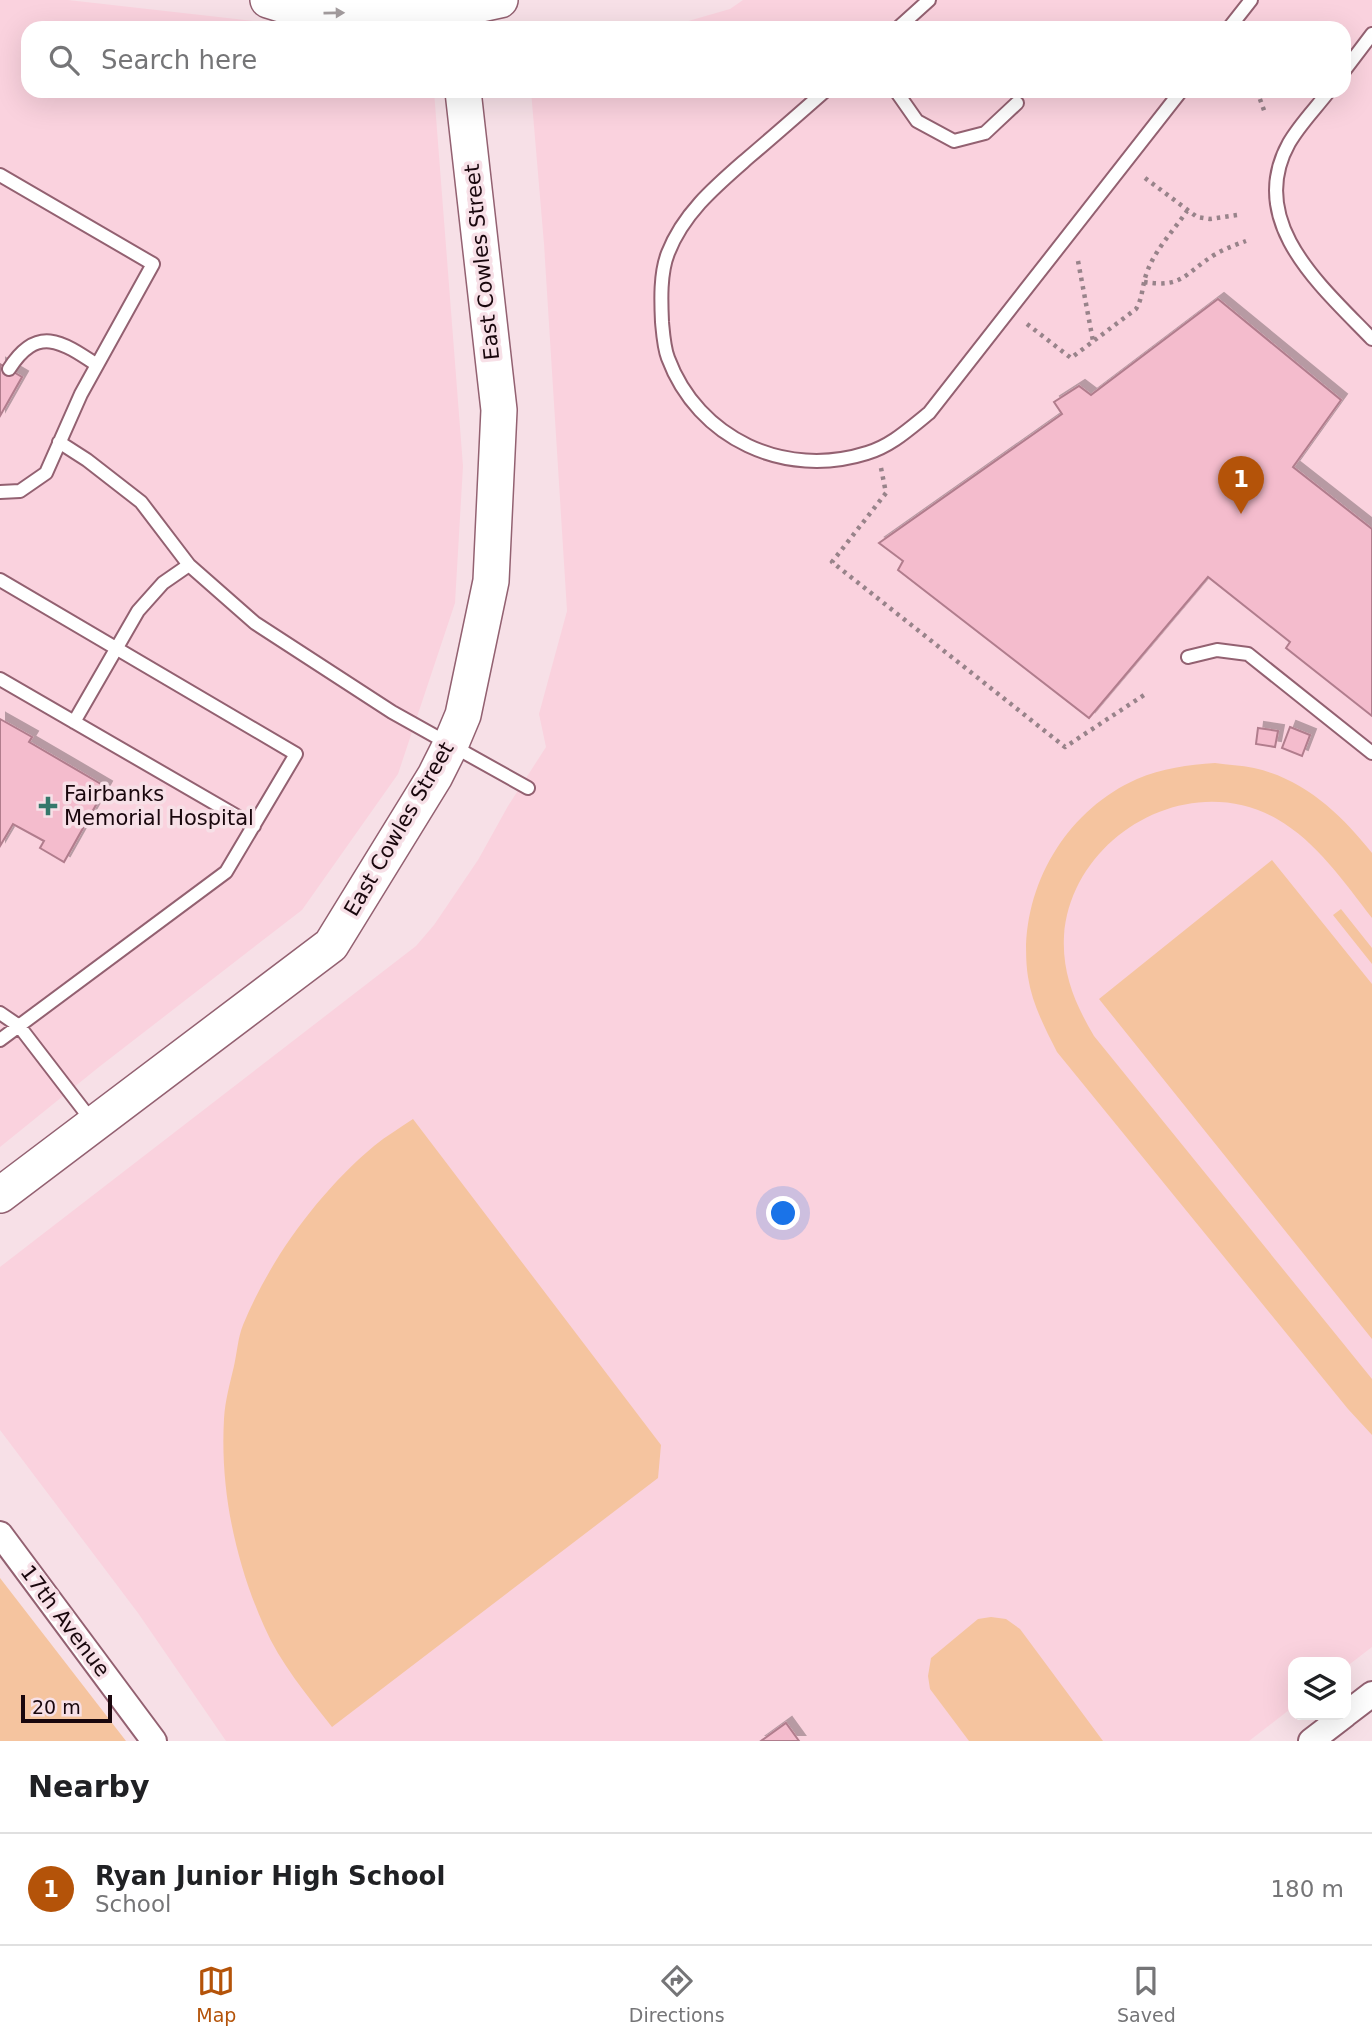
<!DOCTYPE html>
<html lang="en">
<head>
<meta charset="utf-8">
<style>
	:root { --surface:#fff; --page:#f2f2f2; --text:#202124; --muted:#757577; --line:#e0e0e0; --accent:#b45309 }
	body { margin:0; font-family:"DejaVu Sans",sans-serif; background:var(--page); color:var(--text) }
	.controls { position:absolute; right:21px; bottom:21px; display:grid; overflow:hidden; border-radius:14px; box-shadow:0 7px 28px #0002 }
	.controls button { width:63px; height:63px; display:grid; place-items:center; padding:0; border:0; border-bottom:2px solid var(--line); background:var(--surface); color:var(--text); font:35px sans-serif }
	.scale { position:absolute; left:21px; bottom:18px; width:91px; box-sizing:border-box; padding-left:7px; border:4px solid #19070d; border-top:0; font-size:19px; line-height:24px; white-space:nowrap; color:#19070d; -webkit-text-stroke:5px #f7e0e7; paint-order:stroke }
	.you { position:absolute; left:784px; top:1214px; width:24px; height:24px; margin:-18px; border:5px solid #fff; border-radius:50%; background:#1a73e8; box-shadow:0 0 0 10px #1a73e833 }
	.badge { display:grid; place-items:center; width:46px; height:46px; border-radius:50%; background:var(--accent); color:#fff; font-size:23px; font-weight:700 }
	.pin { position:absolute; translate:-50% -58px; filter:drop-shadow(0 2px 4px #0008) }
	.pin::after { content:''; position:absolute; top:37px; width:24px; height:21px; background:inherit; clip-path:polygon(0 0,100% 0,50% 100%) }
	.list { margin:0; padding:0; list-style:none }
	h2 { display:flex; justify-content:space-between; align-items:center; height:91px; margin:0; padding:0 28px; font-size:30px }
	h2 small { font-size:23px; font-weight:400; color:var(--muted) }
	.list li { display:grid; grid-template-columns:46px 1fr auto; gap:21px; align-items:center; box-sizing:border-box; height:112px; padding:0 28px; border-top:2px solid var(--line) }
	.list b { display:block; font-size:26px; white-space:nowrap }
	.list p { margin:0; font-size:23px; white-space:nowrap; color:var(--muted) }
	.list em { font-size:23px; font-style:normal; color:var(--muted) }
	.icon { flex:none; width:38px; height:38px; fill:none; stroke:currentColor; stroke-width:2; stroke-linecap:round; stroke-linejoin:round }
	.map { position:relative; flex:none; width:1372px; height:1741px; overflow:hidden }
	.search { position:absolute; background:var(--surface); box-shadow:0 7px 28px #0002; left:21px; right:21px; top:21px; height:77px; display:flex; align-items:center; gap:18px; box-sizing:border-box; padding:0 24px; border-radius:21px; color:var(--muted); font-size:26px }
	.sheet { height:203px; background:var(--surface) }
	nav { display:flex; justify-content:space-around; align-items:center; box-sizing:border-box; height:98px; border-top:2px solid var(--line); background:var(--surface); font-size:19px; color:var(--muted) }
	nav a { display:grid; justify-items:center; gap:4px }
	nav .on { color:var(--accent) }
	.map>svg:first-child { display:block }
	.built { fill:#fad2de }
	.green { fill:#f5c49f }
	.building { fill:#f4bccd; stroke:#b17d8d; stroke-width:2; filter:url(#shadow) }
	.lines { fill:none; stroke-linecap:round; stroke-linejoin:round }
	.lane-casing { stroke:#936171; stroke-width:16 }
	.street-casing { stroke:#936171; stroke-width:28 }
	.secondary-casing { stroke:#936171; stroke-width:38 }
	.path { stroke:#98838a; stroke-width:4.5; stroke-dasharray:3.5 5; stroke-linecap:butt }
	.lane { stroke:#fff; stroke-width:12 }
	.street { stroke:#fff; stroke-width:24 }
	.secondary { stroke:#fff; stroke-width:35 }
	.oneway { fill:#a39c9e }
	.poi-dot { fill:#35786b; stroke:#f7e0e7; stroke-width:2.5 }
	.labels { text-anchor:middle; stroke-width:7; stroke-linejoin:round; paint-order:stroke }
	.street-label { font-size:21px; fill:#19070d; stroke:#f7e0e7 }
	.poi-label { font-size:21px; fill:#19070d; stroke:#f7e0e7; text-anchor:start }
</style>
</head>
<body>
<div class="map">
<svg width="1372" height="1741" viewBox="0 0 1372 1741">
	<defs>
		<filter id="shadow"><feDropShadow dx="6" dy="-6" stdDeviation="0" flood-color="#0004"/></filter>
	</defs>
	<rect width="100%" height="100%" fill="#f7e0e7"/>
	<path class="built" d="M0 0H68L317 28H28V91H434L463 466 455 603 398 774 302 910 99 1067 0 1147Z
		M743 0H1372V1647L1346 1667V1662H1293V1707L1249 1741H226L138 1613 0 1430V1267L416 946 434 925 478 860 508 806 546 747 539 714 567 611 544 244 531 91H1344V28H664L730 9Z"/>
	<path class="green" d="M1215 763C1228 765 1241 765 1254 768 1304 779 1341 814 1372 853V918C1344 882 1317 842 1277 819 1189 768 1071 836 1064 936 1062 973 1075 1004 1094 1036L1372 1379V1435L1348 1409 1057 1052C1045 1028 1032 1004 1028 977 1016 896 1062 812 1137 779 1162 768 1188 765 1215 763Z
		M1272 860 1372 984V1339L1099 999Z
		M1341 909 1372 948V964L1333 915Z
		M413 1119 661 1445 658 1478 332 1727C307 1695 280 1663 264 1626 235 1561 220 1489 224 1419 225 1401 230 1383 234 1366 237 1353 238 1337 243 1325 270 1259 319 1192 374 1146 386 1136 400 1128 413 1119Z
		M0 1578 126 1741H0Z
		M991 1617 1006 1619 1020 1629 1103 1741H969L930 1689 928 1676 931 1658 978 1619Z"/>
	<path class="building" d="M1218 299 1341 400 1293 467 1372 529V716L1286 648 1290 642 1208 577 1089 718 898 570 903 561 879 543 1062 414 1054 402 1079 386 1091 395Z
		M0 364 22 377 0 416Z
		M0 719 32 737 29 742 106 787 64 862 40 848 44 841 13 824 0 846Z
		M1290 727 1310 735 1302 756 1282 748Z
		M1258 728 1278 731 1275 747 1256 744Z
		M786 1723 799 1741H761Z"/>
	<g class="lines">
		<g class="lane-casing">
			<path id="lane" d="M898 28 929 0
				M1229 28 1251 0
				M1344 71 1372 34
				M825 91C800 113 775 135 749 157 717 185 684 212 668 253 660 273 661 301 662 322 663 333 664 348 668 358 698 439 785 479 867 453 891 446 909 429 929 413L1181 91
				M896 91 917 121 954 141 985 133 1017 103
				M1329 91C1316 108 1300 124 1289 143 1245 222 1322 287 1372 339
				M0 175 153 264 81 394 46 473 20 491 0 492
				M9 369C37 325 61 341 97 365
				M59 442 87 460 141 502 189 565 255 623 392 712 528 788
				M0 580 296 754 226 872 0 1040
				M1188 657 1217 650 1248 654 1372 753
				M0 679 254 826
				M74 722 138 611 163 583 189 565
				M0 1013 19 1026 92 1121"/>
		</g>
		<g class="street-casing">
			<path id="street" d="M0 1534 154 1741
				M1346 1714 1372 1694
				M1311 1741 1345 1715"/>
		</g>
		<g class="secondary-casing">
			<path id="secondary" d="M268 0 310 13 454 10 500 0
				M0 1195 331 945 435 776 450 746 463 715 491 581 499 410 463 91"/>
		</g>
		<path class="path" d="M1257 91 1265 113
			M1145 178 1197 217 1210 219 1237 215
			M1078 261 1093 341
			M1144 282C1183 288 1184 274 1214 255 1224 249 1235 245 1246 241
			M1027 324 1071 358 1136 309C1143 298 1142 285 1147 272 1155 250 1173 231 1187 211
			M881 468 886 493 832 562 1065 747 1144 695"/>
		<use href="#lane" class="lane"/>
		<use href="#street" class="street"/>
		<use href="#secondary" class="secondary"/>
	</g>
	<defs><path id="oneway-solid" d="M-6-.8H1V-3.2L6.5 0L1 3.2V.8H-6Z" transform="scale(1.75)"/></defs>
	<use class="oneway" href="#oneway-solid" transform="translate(334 13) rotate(-1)"/>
	<path class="poi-dot" d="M44.5 795.5h7v7h7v7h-7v7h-7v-7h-7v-7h7z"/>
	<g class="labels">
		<g class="street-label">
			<text transform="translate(482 262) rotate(-96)" y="7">East Cowles Street</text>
			<text transform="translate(399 829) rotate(-60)" y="7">East Cowles Street</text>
			<text transform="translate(65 1621) rotate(53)" y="7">17th Avenue</text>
		</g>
		<g class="poi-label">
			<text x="64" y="801">Fairbanks<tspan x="64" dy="24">Memorial Hospital</tspan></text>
		</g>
	</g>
</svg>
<div class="controls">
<button><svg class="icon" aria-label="layers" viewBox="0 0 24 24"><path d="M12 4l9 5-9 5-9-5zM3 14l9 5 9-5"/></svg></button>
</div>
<div class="scale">20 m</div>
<div class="you"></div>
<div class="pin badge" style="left:1241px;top:514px">1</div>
<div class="search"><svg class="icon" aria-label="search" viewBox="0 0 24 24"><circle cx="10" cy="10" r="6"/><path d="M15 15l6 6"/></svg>Search here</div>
</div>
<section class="sheet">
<h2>Nearby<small></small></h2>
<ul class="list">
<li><span class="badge">1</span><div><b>Ryan Junior High School</b><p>School</p></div><em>180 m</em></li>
</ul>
</section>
<nav>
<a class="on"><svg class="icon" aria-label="map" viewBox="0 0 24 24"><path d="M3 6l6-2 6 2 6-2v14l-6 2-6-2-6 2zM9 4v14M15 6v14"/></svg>Map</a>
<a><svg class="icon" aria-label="directions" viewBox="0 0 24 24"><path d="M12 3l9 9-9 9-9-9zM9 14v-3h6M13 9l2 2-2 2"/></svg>Directions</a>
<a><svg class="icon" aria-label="saved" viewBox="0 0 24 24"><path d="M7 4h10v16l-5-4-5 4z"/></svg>Saved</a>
</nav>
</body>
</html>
